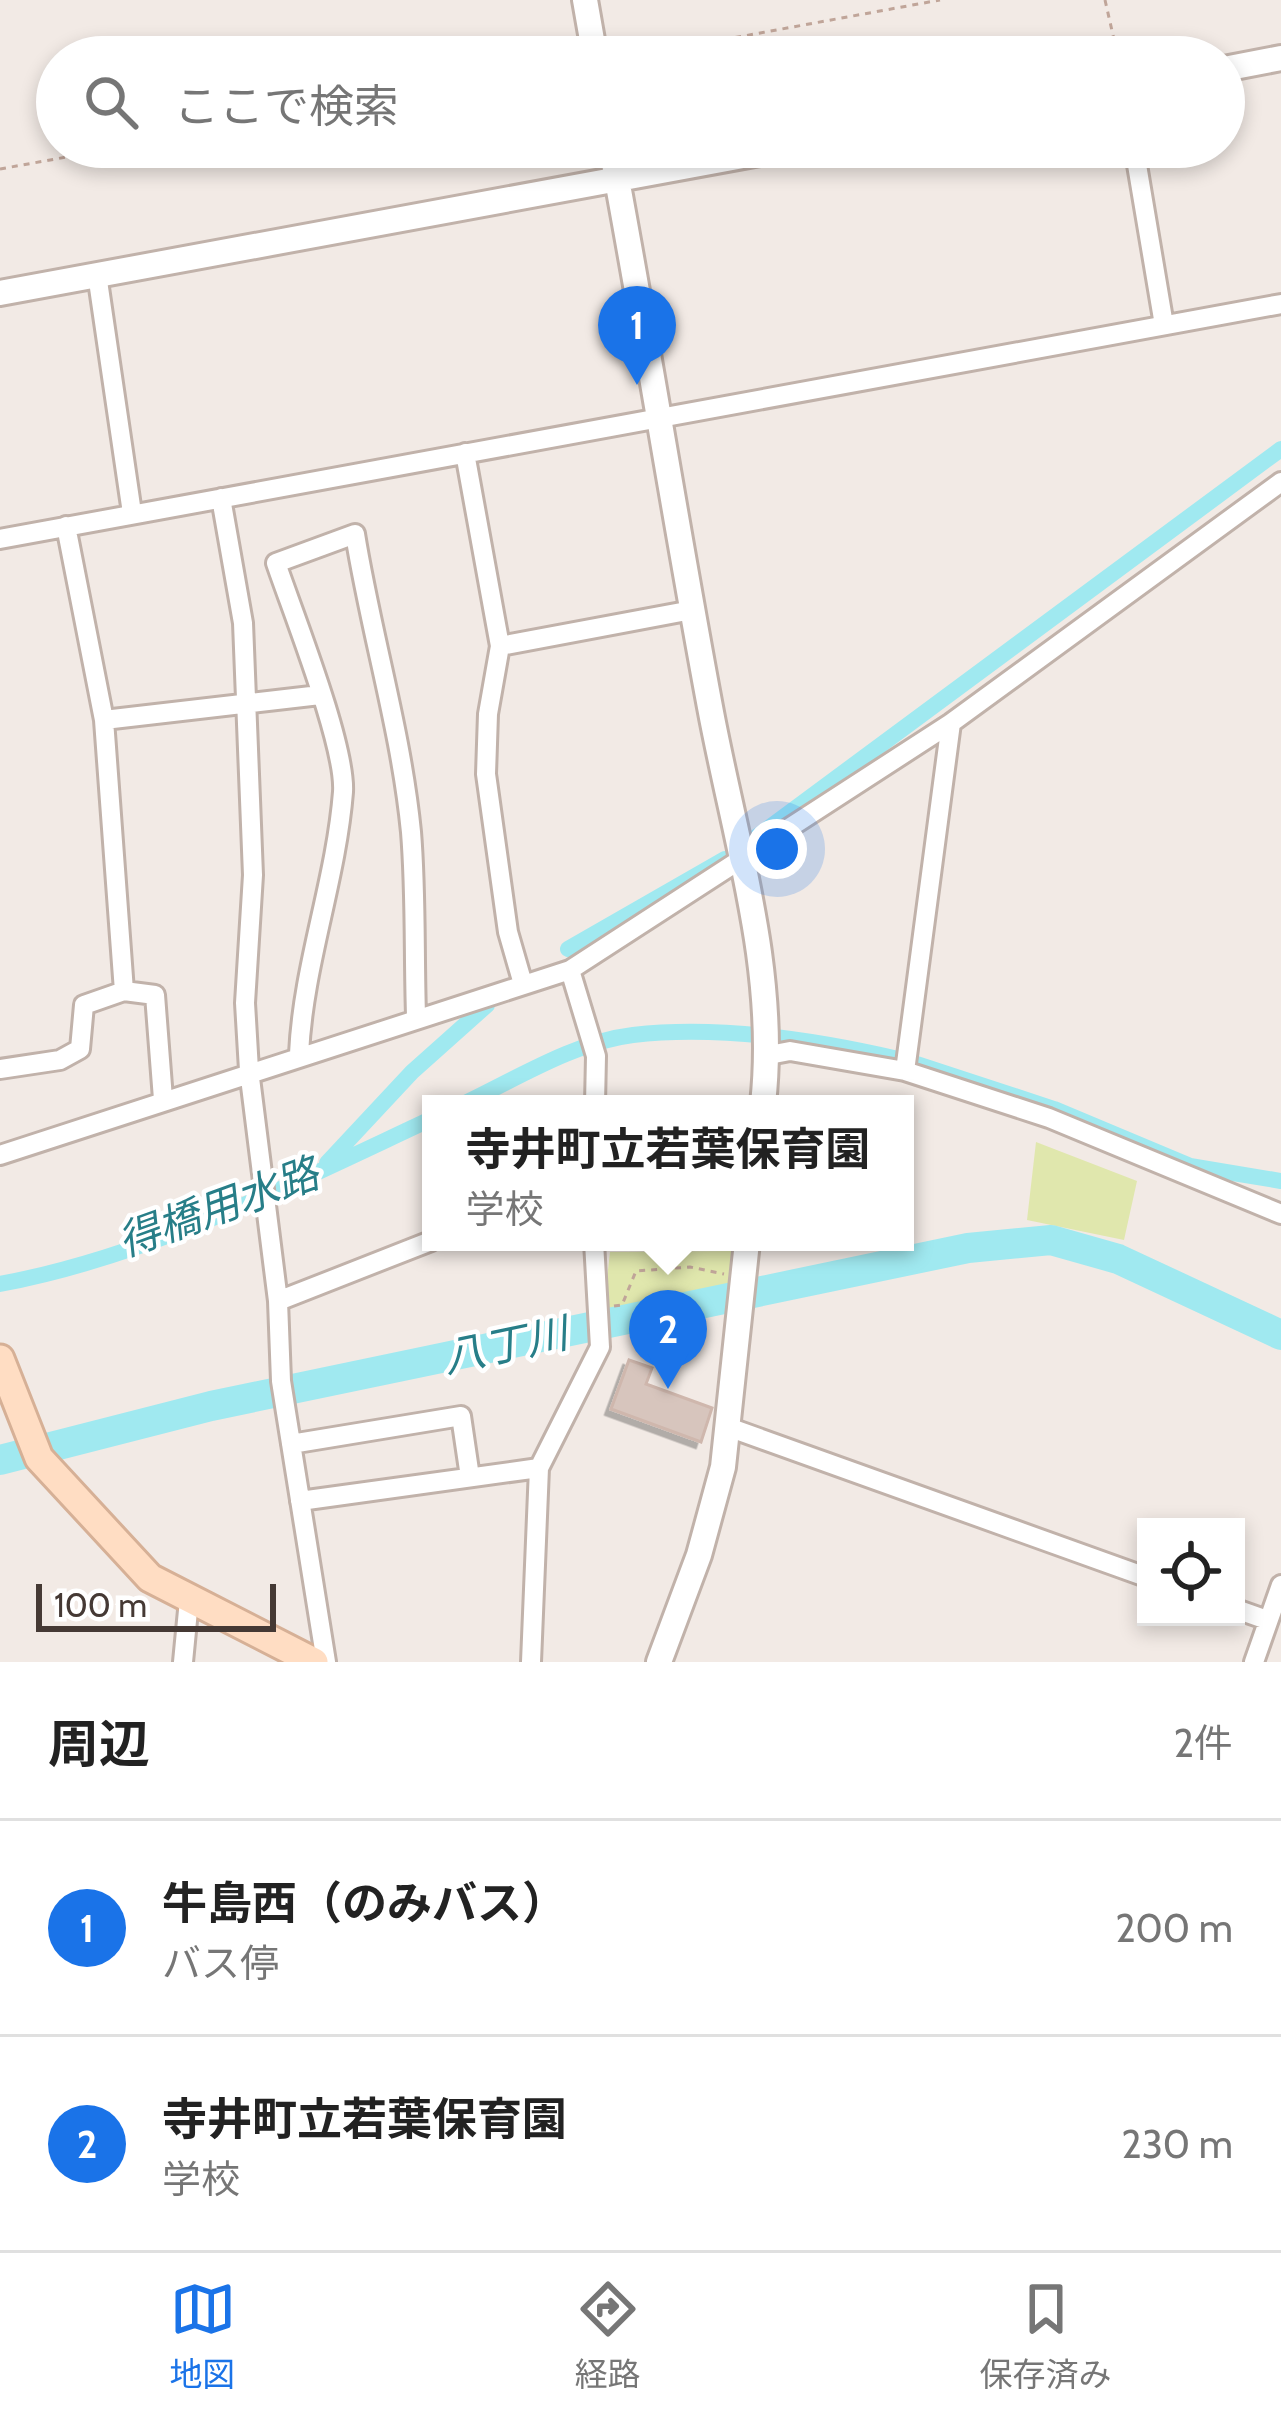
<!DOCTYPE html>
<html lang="ja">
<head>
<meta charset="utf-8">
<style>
	:root { --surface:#fff; --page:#f6f6f6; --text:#222; --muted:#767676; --line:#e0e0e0; --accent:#1a73e8 }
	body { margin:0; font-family:Cabin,"Noto Sans JP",sans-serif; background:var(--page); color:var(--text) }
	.controls { position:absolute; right:36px; bottom:36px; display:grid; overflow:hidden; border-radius:0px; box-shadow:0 6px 18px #0003 }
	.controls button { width:108px; height:108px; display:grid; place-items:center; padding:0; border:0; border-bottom:3px solid var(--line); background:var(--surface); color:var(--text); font:60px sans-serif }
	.scale { position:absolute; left:36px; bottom:30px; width:240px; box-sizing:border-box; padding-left:12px; border:6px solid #453934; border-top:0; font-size:33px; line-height:42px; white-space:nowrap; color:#453934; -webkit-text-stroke:9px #fff; paint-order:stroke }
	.you { position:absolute; left:777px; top:849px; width:42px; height:42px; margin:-30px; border:9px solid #fff; border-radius:50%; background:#1a73e8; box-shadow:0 0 0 18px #1a73e833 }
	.badge { display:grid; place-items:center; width:78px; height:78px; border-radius:50%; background:var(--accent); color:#fff; font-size:39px; font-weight:700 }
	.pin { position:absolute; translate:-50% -99px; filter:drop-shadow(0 3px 6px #0008) }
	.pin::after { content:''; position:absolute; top:63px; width:42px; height:36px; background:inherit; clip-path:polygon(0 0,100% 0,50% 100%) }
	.popup { position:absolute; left:422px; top:1095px; width:492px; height:156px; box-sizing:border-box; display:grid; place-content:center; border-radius:0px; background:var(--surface); filter:drop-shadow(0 3px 9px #0005); font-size:39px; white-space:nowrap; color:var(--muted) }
	.popup b { font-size:45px; color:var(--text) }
	.popup::after { content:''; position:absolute; left:50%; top:100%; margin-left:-24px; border:24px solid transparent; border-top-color:var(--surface) }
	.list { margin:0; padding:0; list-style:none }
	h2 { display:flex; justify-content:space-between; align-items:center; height:156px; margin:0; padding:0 48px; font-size:51px }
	h2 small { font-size:39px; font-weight:400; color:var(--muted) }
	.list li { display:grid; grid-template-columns:78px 1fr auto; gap:36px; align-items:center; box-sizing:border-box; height:216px; padding:0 48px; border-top:3px solid var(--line) }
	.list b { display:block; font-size:45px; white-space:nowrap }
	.list p { margin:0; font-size:39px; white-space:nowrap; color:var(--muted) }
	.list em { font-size:39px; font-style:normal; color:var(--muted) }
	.icon { flex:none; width:66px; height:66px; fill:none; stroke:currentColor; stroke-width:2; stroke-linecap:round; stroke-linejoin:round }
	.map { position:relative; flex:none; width:1281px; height:1662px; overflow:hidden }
	.search { position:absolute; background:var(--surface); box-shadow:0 6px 18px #0003; left:36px; right:36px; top:36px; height:132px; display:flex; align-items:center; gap:30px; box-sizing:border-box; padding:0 42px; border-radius:66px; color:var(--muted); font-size:45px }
	.sheet { height:588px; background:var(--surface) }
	nav { display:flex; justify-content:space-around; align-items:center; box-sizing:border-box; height:168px; border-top:3px solid var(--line); background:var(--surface); font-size:33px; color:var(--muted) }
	nav a { display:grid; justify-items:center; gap:6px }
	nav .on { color:var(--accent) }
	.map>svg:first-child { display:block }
	.green { fill:#e0e7ad }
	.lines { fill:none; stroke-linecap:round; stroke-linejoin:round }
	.canal { stroke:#a0e9f0; stroke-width:16 }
	.river { stroke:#a0e9f0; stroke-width:30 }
	.building { fill:#d7c5bd; stroke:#cfb7ad; stroke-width:3; filter:url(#shadow) }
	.minor-casing { stroke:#c1b2aa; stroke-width:24 }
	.tertiary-casing { stroke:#c1b2aa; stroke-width:30 }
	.secondary-casing { stroke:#d6b096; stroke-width:33 }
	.path { stroke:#c0a599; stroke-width:3; stroke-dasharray:6 6; stroke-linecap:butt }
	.minor { stroke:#fff; stroke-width:18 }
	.tertiary { stroke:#fff; stroke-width:24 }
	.secondary { stroke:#ffddc3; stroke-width:27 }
	.labels { text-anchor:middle; stroke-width:9; stroke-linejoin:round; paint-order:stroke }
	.water-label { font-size:42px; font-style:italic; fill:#277e88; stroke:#fff }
</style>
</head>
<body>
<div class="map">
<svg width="1281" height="1662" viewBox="0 0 1281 1662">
	<defs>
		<filter id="shadow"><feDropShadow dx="-5.5" dy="5.5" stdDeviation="0" flood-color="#0004"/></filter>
	</defs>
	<rect width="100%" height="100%" fill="#f2eae5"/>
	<path class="green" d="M1036 1142 1137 1181 1124 1240 1027 1220Z
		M732 1251 729 1290 603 1314 610 1252Z"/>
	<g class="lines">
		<path class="canal" d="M751 841 1281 449
			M568 949 725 859
			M914 1063 1054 1109 1190 1166 1281 1181
			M463 1104C516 1079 574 1042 633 1035 718 1025 816 1040 898 1059
			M327 1163 412 1072 487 1005
			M0 1284C150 1256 294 1183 431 1119"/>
		<path class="river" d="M0 1460 211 1406 968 1248 1051 1240 1118 1259 1281 1335"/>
	</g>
	<path class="building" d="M629 1360 652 1368 646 1384 712 1408 701 1442 611 1409Z"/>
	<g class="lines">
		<g class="minor-casing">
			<path id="minor" d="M1134 147 1164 325
				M97 274 132 513
				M465 453 500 646 488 714 486 774 508 932 523 984
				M221 498 243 623 253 875 245 1003 249 1070 278 1301 281 1381 326 1662
				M66 526 104 720 124 991 155 995 163 1099
				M0 539 1281 304
				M500 646 692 610
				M104 720 320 695
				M570 970 596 1056 595 1104
				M299 1054C303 965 336 881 343 792 346 746 293 613 276 563L355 534C371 634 401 730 411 832 416 892 414 955 416 1015
				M769 1055 790 1051 905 1071 1049 1118 1281 1214
				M0 1069 60 1060 80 1049 84 1005 124 991
				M905 1071 951 723
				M0 1155 570 970 951 723 1281 482
				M278 1301 431 1241
				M728 1427 1146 1577
				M291 1444 461 1416 470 1477
				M300 1501 539 1468
				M1236 1609 1267 1620
				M183 1662 189 1600
				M531 1662 539 1468 600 1347 594 1242
				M1254 1662 1281 1585"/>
		</g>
		<g class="tertiary-casing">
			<path id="tertiary" d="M585 0 595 57
				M1224 69 1281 58
				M611 147C646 333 675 520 710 707 734 837 778 970 763 1104
				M0 293 792 147
				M659 1662 699 1555 723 1467 747 1242"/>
		</g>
		<g class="secondary-casing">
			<path id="secondary" d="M0 1359 39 1458 150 1578 314 1662"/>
		</g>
		<path class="path" d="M1105 0 1118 57
			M629 57 940 0
			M0 169 122 147
			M614 1306 622 1305 636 1271 690 1267 724 1274"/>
		<use href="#minor" class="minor"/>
		<use href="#tertiary" class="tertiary"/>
		<use href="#secondary" class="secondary"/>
	</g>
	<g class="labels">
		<g class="water-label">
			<text transform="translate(218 1207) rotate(-20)" y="15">得橋用水路</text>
			<text transform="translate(505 1345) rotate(-12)" y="15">八丁川</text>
		</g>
	</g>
</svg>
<div class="controls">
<button><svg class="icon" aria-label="locate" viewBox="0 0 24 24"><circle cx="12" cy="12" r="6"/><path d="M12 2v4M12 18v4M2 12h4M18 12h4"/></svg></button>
</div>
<div class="scale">100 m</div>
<div class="you"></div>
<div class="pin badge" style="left:637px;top:385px">1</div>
<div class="pin badge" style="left:668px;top:1389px">2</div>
<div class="popup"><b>寺井町立若葉保育園</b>学校</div>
<div class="search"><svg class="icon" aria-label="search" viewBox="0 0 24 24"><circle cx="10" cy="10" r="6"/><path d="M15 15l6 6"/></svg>ここで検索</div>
</div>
<section class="sheet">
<h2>周辺<small>2件</small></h2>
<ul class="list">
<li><span class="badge">1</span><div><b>牛島西（のみバス）</b><p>バス停</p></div><em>200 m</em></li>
<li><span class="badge">2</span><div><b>寺井町立若葉保育園</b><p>学校</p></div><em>230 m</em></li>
</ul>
</section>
<nav>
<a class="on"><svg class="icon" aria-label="map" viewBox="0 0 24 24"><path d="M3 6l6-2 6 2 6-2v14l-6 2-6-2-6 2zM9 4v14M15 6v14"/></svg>地図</a>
<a><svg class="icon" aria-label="directions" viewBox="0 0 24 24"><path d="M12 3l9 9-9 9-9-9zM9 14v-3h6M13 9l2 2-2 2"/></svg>経路</a>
<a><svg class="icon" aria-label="saved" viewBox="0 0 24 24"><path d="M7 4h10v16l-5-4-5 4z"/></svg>保存済み</a>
</nav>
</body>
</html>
